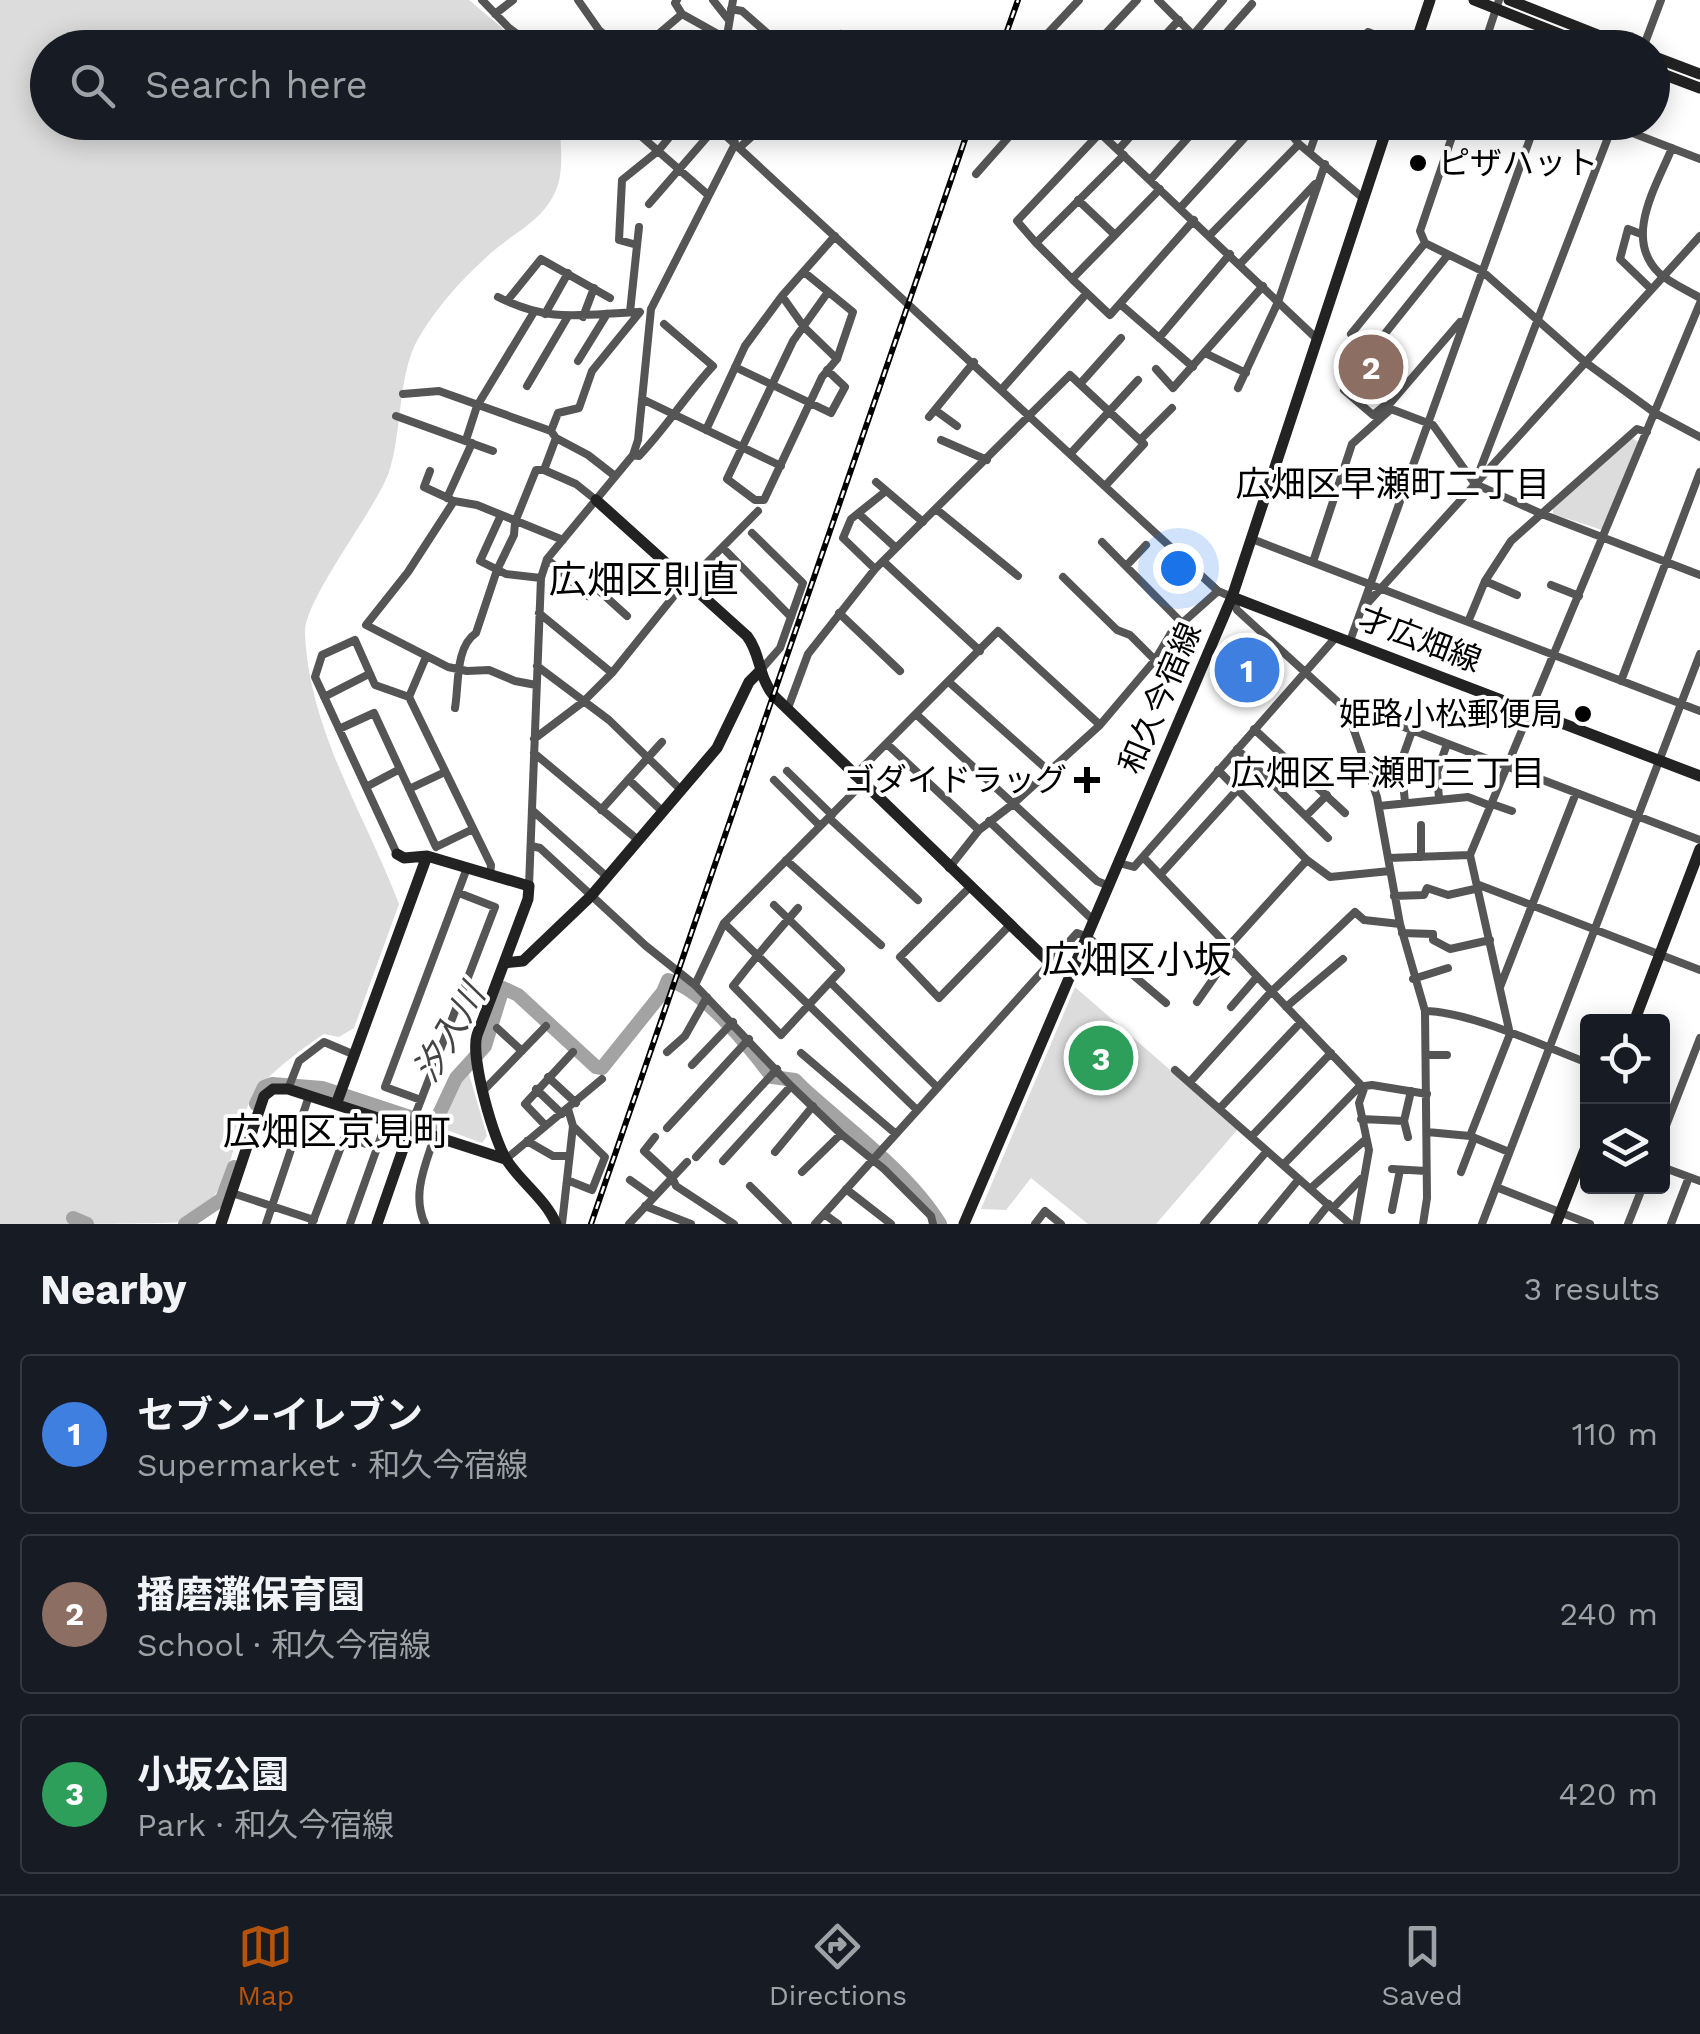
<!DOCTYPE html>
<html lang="en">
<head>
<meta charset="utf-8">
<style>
	:root { --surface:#171b24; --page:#242831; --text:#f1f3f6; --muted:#9ea1a6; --line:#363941; --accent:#b45309 }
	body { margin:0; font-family:"Work Sans","Noto Sans JP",sans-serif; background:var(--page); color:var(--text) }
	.controls { position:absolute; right:30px; bottom:30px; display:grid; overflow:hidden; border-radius:10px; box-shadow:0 5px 25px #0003 }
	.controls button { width:90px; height:90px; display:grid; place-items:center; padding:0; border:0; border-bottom:2px solid var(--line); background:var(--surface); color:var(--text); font:50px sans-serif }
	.you { position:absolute; left:1178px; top:568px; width:35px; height:35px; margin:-25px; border:8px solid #fff; border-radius:50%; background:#1a73e8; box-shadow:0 0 0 15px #1a73e833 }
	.badge { display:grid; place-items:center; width:65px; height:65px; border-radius:50%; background:var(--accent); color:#fff; font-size:32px; font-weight:700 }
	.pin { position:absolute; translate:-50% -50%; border:5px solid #fff; box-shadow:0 2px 10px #0006 }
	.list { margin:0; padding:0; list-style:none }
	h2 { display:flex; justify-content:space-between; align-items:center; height:130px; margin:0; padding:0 40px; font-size:42px }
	h2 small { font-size:32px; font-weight:400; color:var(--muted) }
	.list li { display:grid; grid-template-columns:65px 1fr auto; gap:30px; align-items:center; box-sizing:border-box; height:160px; margin:0 20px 20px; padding:0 20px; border:2px solid var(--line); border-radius:10px }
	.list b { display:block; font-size:38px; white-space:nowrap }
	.list p { margin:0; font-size:32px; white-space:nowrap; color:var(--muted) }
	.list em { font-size:32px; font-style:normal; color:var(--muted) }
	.icon { flex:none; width:55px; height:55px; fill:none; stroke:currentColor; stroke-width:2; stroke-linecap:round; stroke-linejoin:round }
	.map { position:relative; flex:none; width:1700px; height:1224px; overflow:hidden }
	.search { position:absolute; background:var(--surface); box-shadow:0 5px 25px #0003; left:30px; right:30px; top:30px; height:110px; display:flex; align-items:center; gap:25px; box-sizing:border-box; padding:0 35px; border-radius:55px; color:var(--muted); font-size:38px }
	.sheet { height:670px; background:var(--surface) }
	nav { display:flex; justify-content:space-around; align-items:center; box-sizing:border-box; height:140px; border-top:2px solid var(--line); background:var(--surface); font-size:28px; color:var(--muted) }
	nav a { display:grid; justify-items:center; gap:5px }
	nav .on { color:var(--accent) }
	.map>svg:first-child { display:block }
	.green { fill:#dcdcdc }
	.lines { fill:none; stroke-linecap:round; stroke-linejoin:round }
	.river { stroke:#a3a3a3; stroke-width:14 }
	.street { stroke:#555; stroke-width:8 }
	.secondary { stroke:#222; stroke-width:11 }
	.rail-casing { stroke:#000; stroke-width:6 }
	.rail { stroke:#fff; stroke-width:2.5; stroke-dasharray:8; stroke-linecap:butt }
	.poi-dot { fill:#000; stroke:#fff; stroke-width:4 }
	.labels { text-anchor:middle; stroke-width:8; stroke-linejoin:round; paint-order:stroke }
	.poi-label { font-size:32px; fill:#000; stroke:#fff; text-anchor:end }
	.street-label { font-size:32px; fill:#000; stroke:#fff }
	.neighbourhood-label { font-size:35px; fill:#000; stroke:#fff }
	.water-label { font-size:35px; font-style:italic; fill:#444; stroke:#fff }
	.quarter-label { font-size:38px; fill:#000; stroke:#fff }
</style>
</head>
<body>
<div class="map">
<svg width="1700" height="1224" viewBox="0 0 1700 1224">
	<rect width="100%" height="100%" fill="#fff"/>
	<path class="green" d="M0 0H469L501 27 517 47 48 48V122L559 123C561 141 564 173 556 190 543 221 515 232 492 252 463 278 437 306 418 339 398 373 402 434 389 472 375 511 303 601 305 633 309 731 365 814 399 904L354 1028 339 1037 324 1034C304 1047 268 1074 255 1093 226 1138 240 1193 183 1222 168 1224 28 1224 0 1224Z
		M1632 438 1638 442 1602 530 1553 514V509Z
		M1075 987 1238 1129 1156 1224H1088L1031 1178 1006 1210 981 1209Z
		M467 1067 487 1136 482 1143 436 1126 457 1078Z"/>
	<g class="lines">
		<path class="river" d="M256 1104 264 1087 272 1084 322 1088 434 1125 456 1078 485 1046 503 988 518 995 596 1067 602 1068 663 992 668 980C704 990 750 1047 772 1077L795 1080 804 1089C848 1129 909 1173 940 1224
			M73 1218 87 1224
			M185 1224 222 1199 234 1167"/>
		<path class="street" d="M482 0 509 28 536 48
			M578 0 599 30 620 48
			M677 0 675 3 682 14 725 38
			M713 0 728 19
			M1158 0 1206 48
			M731 9 742 11 784 48
			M495 14 513 0
			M1193 35 1223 0
			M1005 36 1016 48
			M642 48 682 14
			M725 48 733 0
			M832 48 841 34
			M1034 48 1079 0
			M1092 48 1137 0
			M1153 48 1179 20
			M1213 48 1252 4
			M1268 48 1279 35
			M1352 48 1368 32 1409 48
			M1483 48 1499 0
			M1643 48 1661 0
			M625 122 707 194
			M711 122 1218 591 1232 597 1237 610 1340 704 1350 719 1377 797 1400 924 1425 1011 1427 1198 1423 1224
			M1094 122 1100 133 1318 340
			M1281 122 1299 144 1364 199
			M1457 122 1420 231 1425 243 1482 271 1585 362 1655 413 1700 437
			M1604 122 1700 159
			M1100 133 1017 221 1036 243 1124 155
			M739 148 768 122
			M1672 148C1656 187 1623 238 1659 273 1670 283 1687 290 1700 298
			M1119 149 1143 122
			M1310 151 1320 122
			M976 174 1022 122
			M1150 180 1202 122
			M1160 189 1072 279 1110 315 1194 220
			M1078 200 1115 235
			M649 204 715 128
			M1181 207 1259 122
			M1641 234 1628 229 1620 259 1651 289
			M1210 235 1299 144
			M1036 243 1072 279
			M637 245 619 240 622 180 658 151 682 122
			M1240 264 1315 184
			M804 272 853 312 837 359 822 377 764 500H755L727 479 793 341 828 292
			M782 296 804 327 837 359
			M498 297C552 324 582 314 639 312
			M507 301 541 259 610 298
			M1120 304 1193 367
			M630 312 639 227
			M545 314 568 273
			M583 317 594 288
			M1351 334 1425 243
			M1159 338 1230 254
			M1371 351 1447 256
			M1205 353 1246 373
			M578 361 607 314
			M735 367 831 413 845 387 827 370
			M1156 369 1173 388 1263 286
			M1080 384 1121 338
			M527 386 567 318
			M1238 388 1278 302 1325 164
			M1002 389 1087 293
			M1344 390 1373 415 1384 406 1387 407
			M403 394 439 391 551 431
			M642 399 781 466
			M1387 407 1460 322
			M935 410 957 426
			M396 416 493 451
			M929 417 974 362
			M706 430 745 346 782 296 835 236
			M556 438 588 455 615 476
			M466 440 477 406 534 312
			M941 440 987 460
			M1140 440 1172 408
			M1071 453 1138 380
			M633 455 639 456C666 428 686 395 713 366L664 324
			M544 470 576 484 596 500
			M430 471 424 487 450 499
			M1476 480 1614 122
			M876 482 923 522
			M447 498 472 443
			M936 509 1018 576
			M501 515 480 561 506 574 541 578
			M860 515 896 548
			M752 533 803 583 780 648 760 671
			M1252 539 1700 711
			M1102 542 1182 623
			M726 551 791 617
			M547 559 588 596 604 577
			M884 562 980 651
			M1313 562 1352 444 1391 409 1433 425 1475 484 1542 514 1700 575
			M1126 566 1146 545
			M875 569 843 538 851 519 886 491
			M1063 577 1117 630 1130 635 1155 660
			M689 581 758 511
			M1485 581 1517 595
			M1551 585 1579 596
			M595 587 627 616
			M1364 607 1700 236
			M539 613 612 673
			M839 613 900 671
			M1468 622 1485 581 1511 541 1637 429 1647 432
			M1350 641 1536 122
			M537 666 609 720 681 790
			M1621 681 1700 472
			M950 683 1050 772
			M536 685 515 681 489 670 467 671 448 667 366 625 408 572 454 501 477 505 563 540
			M324 697 369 674
			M409 697 426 657
			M455 708C459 685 455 647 476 633L497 570 514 535 515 522 536 470H544L556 438 551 431 558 413 579 408 592 371 640 312
			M788 708 808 654 875 569 1070 375 1144 444 1106 485
			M917 715 1097 881 1109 886
			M1350 719 1375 716 1700 840
			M339 729 374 713 436 847 473 829
			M1254 729 1345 813
			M534 739 583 702 612 673 686 581
			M887 744 979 830
			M1237 749 1328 838
			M534 753 638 840
			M1218 770 1307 860 1229 946
			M787 771 832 815
			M854 776 998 631 1100 725
			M629 780 662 811
			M774 780 820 826
			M366 787 400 769
			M409 789 445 772
			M1439 799 1437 772 1447 744
			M1405 802 1401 762 1412 731
			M1492 804 1512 811
			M1379 806 1468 797 1491 806
			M532 810 606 876
			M601 810 662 742
			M1306 816 1327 795
			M829 818 918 900
			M989 821 1094 921
			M1421 825V857
			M531 846 540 848 646 946 695 985 791 1086 841 1134 884 1169 931 1216 933 1224
			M397 854 315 677 322 655 355 640 375 685 409 697 491 865 490 876
			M1143 857 1361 1085 1283 1165
			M1388 858 1470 855
			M786 860 881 945
			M1307 860 1330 877 1390 871
			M1119 863 1134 867 1337 636
			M949 868 979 830 1013 804 1100 725 1155 660 1171 633 1218 591
			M1160 875 1238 789
			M1479 885 1700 970
			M529 886 541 578 547 559 633 455 638 440 651 309 735 144 732 122
			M970 887 900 957 939 998 1010 925
			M1394 896 1424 895 1427 888 1448 895 1479 888
			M774 905 841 970 781 1035 733 986C754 959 776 933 798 908
			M724 923 917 1110
			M1402 933 1433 934V940L1450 949 1490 940
			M1413 979 1448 968
			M831 983 937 1087
			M695 985 724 923 863 783
			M1500 987 1576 793
			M1197 1002 1232 952
			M1231 1007 1256 978
			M1286 1007 1343 959
			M1425 1011C1471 1012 1543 1046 1588 1063
			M497 1028 522 1051
			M667 1052 685 1036 707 997
			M801 1053 896 1134
			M1427 1055H1447
			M692 1065 733 1022
			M1175 1070 1350 1224
			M548 1077 576 1103
			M1190 1082 1271 992 1355 912 1364 920 1400 924
			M288 1089 299 1061 324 1042 355 1055
			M536 1089 562 1114
			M484 1090 546 1026
			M421 1100 385 1087 467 868
			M1220 1108 1301 1022
			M1361 1119 1404 1121
			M545 1125 525 1104 573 1052
			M411 1126 495 907 459 893
			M667 1128 749 1039
			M1427 1132 1470 1136 1509 1152
			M1252 1136 1331 1053
			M1470 1136 1510 1034 1470 855 1700 303
			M1662 1136 1700 1038
			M655 1137 644 1151 672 1177 676 1186 734 1224
			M1408 1137 1404 1121 1411 1091
			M527 1141 553 1156H568
			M775 1152 813 1106
			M696 1157 777 1069
			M506 1159 602 1079
			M723 1161 791 1086
			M1662 1167 1700 1181
			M1392 1169 1426 1171
			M802 1172 841 1134
			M1461 1172 1474 1138
			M567 1180 592 1190 605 1157 573 1126
			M630 1180 654 1197
			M750 1186 788 1224
			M1496 1187 1590 1224
			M1311 1188 1366 1139
			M846 1189 891 1224
			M232 1193 314 1220
			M645 1206 691 1224
			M1333 1208 1361 1179
			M1392 1210 1400 1170
			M824 1214 838 1224
			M266 1224 309 1096
			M312 1224 345 1136 377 1148
			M350 1224 387 1120
			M425 1224C411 1194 426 1164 435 1135
			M562 1224 573 1126 568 1109
			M629 1224 687 1162
			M815 1224 1077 933 1088 937 1166 1003
			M1035 1224 1045 1211 1061 1224
			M1204 1224 1267 1151
			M1262 1224 1299 1179
			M1313 1224 1329 1204
			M1356 1224 1369 1150 1359 1103 1365 1086 1372 1085 1427 1094
			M1482 1224 1700 654
			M1628 1224 1643 1186
			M1671 1224 1689 1177"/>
		<path class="secondary" d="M1474 0 1595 48
			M1509 0 1631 48
			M1414 48 1430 0
			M1652 56 1700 74
			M1652 70 1700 88
			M596 500 747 636C761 654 758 677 774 696L1049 962
			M1232 597 1700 776
			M397 854 404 858 427 856 529 886 528 899 477 1035C470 1057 494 1143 508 1162 522 1183 547 1201 556 1224
			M504 963 523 961 591 896 717 748 749 682 760 671
			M1634 1022 1700 849
			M337 1102 427 856
			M221 1224 264 1096 273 1089H288L505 1159
			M377 1224 411 1126
			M964 1224 1232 597 1389 122
			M1556 1224 1588 1142"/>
		<g class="rail-casing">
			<path id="rail" d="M1001 48 1018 0
				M591 1224 971 122"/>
		</g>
		<use href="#rail" class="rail"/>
	</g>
	<g class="poi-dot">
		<circle cx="1418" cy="163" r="10"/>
		<circle cx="1583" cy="714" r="10"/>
		<path d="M1082 765h10v10h10v10h-10v10h-10v-10h-10v-10h10z"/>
	</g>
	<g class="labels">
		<g class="poi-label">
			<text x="1438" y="174" text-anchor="start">ピザハット</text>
			<text x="1563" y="725">姫路小松郵便局</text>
			<text x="1067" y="791">ゴダイドラッグ</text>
		</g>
		<g class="street-label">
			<text transform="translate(1420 639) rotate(21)" y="11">才広畑線</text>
			<text transform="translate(1160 698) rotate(-67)" y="11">和久今宿線</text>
		</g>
		<g class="neighbourhood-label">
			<text x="1393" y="496">広畑区早瀬町二丁目</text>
			<text x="1388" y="785">広畑区早瀬町三丁目</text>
		</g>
		<g class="water-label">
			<text transform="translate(449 1033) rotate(-60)" y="12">汐入川</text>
		</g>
		<g class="quarter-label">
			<text x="644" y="593">広畑区則直</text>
			<text x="1137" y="973">広畑区小坂</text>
			<text x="337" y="1145">広畑区京見町</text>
		</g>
	</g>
</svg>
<div class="controls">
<button><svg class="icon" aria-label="locate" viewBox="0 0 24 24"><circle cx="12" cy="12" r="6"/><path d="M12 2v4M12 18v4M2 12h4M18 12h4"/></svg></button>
<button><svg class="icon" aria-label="layers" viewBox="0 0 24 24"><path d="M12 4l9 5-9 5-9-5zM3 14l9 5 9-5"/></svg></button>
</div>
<div class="you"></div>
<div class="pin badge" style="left:1247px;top:670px;background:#3f7fe0">1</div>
<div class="pin badge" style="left:1371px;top:367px;background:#8d6e63">2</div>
<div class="pin badge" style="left:1101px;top:1058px;background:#2e9e5b">3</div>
<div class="search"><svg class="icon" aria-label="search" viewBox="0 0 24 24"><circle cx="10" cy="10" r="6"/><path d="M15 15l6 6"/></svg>Search here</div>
</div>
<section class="sheet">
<h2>Nearby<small>3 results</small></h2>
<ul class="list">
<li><span class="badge" style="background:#3f7fe0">1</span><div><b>セブン-イレブン</b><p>Supermarket · 和久今宿線</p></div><em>110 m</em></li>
<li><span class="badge" style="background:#8d6e63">2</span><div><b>播磨灘保育園</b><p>School · 和久今宿線</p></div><em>240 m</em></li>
<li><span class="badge" style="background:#2e9e5b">3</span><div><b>小坂公園</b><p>Park · 和久今宿線</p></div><em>420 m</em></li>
</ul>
</section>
<nav>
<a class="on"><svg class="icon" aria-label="map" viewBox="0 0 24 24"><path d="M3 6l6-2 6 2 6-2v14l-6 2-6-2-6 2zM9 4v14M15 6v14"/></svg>Map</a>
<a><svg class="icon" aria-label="directions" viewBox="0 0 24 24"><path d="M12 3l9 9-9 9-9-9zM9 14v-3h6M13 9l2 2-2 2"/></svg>Directions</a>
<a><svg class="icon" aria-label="saved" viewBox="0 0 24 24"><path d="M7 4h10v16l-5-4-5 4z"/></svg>Saved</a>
</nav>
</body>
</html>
